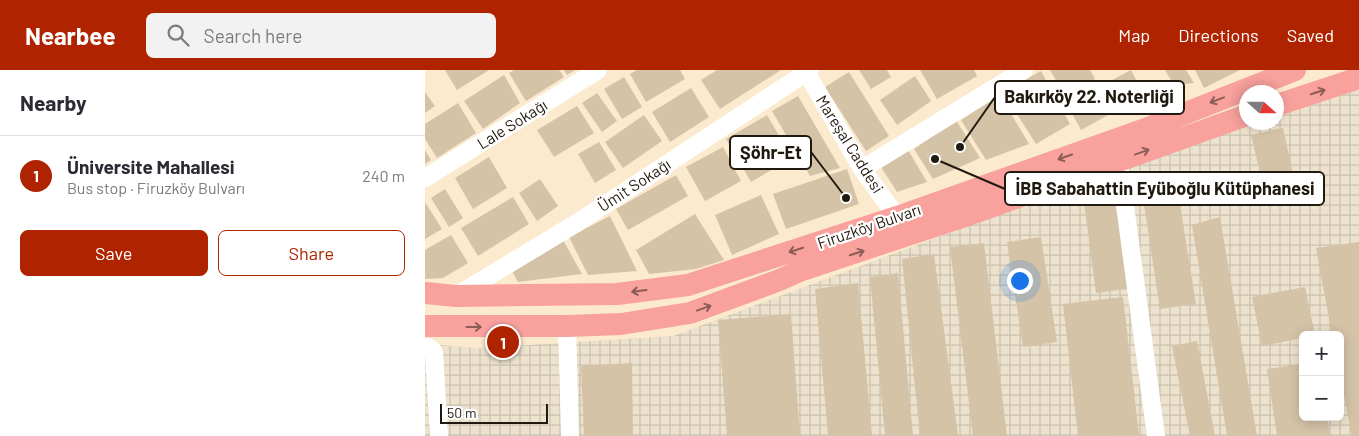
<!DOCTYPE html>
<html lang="en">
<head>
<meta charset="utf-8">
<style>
	:root { --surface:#fff; --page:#f2f2f3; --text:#2b2b33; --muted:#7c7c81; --line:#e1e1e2; --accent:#af2300 }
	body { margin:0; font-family:Barlow,sans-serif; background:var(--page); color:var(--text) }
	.controls { position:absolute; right:15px; bottom:15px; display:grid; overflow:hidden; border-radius:8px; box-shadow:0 2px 12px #0003 }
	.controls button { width:45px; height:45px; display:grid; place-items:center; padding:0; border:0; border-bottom:1px solid var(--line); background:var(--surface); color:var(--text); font:25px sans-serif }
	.compass { position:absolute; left:814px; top:15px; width:45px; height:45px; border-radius:50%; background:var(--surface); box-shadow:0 2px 12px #0003; rotate:111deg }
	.scale { position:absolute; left:15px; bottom:12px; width:108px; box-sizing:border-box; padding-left:5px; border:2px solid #20190f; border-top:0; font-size:14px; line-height:18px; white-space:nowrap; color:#20190f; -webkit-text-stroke:4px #fff; paint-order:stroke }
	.you { position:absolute; left:594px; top:210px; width:18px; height:18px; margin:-12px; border:4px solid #fff; border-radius:50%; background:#1a73e8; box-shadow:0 0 0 8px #1a73e833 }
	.badge { display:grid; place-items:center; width:32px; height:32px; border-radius:50%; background:var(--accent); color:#fff; font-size:16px; font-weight:700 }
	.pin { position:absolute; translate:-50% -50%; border:2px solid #fff; box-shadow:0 1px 5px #0006 }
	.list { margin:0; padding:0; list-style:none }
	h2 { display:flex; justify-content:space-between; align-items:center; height:65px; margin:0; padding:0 20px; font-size:21px }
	h2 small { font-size:16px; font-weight:400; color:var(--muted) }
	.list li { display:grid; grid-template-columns:32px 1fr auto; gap:15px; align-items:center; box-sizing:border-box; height:80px; padding:0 20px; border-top:1px solid var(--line) }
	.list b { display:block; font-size:19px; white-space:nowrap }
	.list p { margin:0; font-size:16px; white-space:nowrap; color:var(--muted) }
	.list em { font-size:16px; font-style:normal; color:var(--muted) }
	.actions { display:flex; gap:10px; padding:15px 20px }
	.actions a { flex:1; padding:11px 0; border:1px solid var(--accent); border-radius:8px; text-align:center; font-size:18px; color:var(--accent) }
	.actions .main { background:var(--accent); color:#fff }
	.icon { flex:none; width:28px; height:28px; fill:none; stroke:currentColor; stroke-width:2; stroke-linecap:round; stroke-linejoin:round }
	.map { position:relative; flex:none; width:934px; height:366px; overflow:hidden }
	header { display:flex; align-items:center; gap:30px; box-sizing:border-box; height:70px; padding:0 25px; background:var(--accent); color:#fff }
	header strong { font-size:24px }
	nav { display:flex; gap:28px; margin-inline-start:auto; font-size:18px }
	.search { width:350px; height:45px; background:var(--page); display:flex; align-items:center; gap:12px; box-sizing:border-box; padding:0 18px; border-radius:8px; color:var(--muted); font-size:19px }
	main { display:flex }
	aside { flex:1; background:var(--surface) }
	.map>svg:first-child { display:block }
	.industrial { fill:url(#industrial-grid); fill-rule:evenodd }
	.building { fill:#d5c3a8 }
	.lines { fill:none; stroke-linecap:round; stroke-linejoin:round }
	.minor { stroke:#fff; stroke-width:18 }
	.major { stroke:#f8a19d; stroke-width:22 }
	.oneway { stroke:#8c5d56 }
	.labels { text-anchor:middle; stroke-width:4.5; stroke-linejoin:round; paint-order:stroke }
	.street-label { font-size:16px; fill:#20190f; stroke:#fff }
	.leader { fill:none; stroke:#20190f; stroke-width:2 }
	.callout-dot { fill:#20190f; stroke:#fff; stroke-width:2 }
	.callout { fill:#fff; stroke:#20190f; stroke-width:2 }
	.callout-label { font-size:18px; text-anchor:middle; font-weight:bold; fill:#20190f }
</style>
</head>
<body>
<header>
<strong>Nearbee</strong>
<div class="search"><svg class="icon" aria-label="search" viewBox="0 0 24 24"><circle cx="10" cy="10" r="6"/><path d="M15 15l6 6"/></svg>Search here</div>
<nav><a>Map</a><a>Directions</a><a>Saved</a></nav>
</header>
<main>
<aside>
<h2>Nearby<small></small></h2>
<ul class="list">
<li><span class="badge">1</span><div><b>Üniversite Mahallesi</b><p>Bus stop · Firuzköy Bulvarı</p></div><em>240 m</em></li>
</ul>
<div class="actions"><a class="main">Save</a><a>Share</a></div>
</aside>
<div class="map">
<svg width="934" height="366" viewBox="0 0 934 366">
	<defs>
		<pattern id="industrial-grid" width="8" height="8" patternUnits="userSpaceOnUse" patternTransform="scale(1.25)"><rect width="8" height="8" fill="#ece2cd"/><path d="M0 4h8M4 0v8" fill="none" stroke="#cac1af"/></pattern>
	</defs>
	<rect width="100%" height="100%" fill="#fceace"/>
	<path class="industrial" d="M934 10V366H0V274L57 278 248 266 821 52H852V41ZM878 265H915V347H878Z"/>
	<path class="building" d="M20 0H64L32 20Z
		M89 0H134L139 7 101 31 84 3Z
		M139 0H150L142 5Z
		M212 0H255L260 9 221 32 205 4Z
		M292 0H356L295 39 276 10Z
		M434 0H462L466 7 446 19Z
		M495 0H549L552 6 512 29Z
		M625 0H665L670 9 640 26Z
		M706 0 719 25 656 60 642 34Z
		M740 0H761L769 13 749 15Z
		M770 0H815L779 18Z
		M616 1 645 54 611 74 578 22Z
		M424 2 464 66 441 81 400 17Z
		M79 5 95 33 58 59 39 31Z
		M490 6 506 31 472 55 455 30Z
		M199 7 217 37 197 49 179 19Z
		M266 18 284 47 245 72 227 42Z
		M0 22 10 36 0 43Z
		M172 23 192 51 177 62 157 33Z
		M575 25 604 74 561 90 536 50Z
		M373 26 415 98 385 106 347 41Z
		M33 33 51 63 12 88 0 69V54Z
		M152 36 169 63 129 87 112 60Z
		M219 45 237 71 198 98 180 72Z
		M342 45 367 88 326 112 301 69Z
		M531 50 555 88 508 109 489 79Z
		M858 58 874 131 843 137 826 65Z
		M174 72 191 100 170 113 153 84Z
		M298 77 316 111 280 131 261 97Z
		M0 80 6 90 0 94Z
		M483 80 502 112 472 122 456 97Z
		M64 87 82 118 48 139 30 108Z
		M422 99 434 134 361 159 348 124Z
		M251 105 263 126 203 160 191 139Z
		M115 109 133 136 112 151 94 123Z
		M20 119 38 148 24 157 6 128Z
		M753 122 771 234 735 239 718 128Z
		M336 125 354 164 307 185 290 145Z
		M88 127 104 154 53 186 36 158Z
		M691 128 702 219 671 223 659 132Z
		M0 132 17 159 0 169Z
		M270 144 299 190 271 199 224 204 211 180Z
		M185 146 212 201 163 205 144 167Z
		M795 147 832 366H802L767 155Z
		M26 165 43 193 18 208 0 209V180Z
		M616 167 632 272 598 277 582 172Z
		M138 170 157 204 93 212 86 199Z
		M934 172V366H927L915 306V265H907L891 178Z
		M559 173 582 366H548L525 177Z
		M509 184 533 366H495L477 189Z
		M473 203 488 366H460L445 207Z
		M433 213 447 366H403L390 219Z
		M880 217 890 265H878V268L837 276 827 227Z
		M698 227 714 365 653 366 638 234Z
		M366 244 375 366H302L293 250Z
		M772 271 790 366H765L747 276Z
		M207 293 208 366H159L156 296Z
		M878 294V347H902L905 366H852L842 299Z"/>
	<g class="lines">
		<path class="minor" d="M380 0 437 99 472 147
			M694 91 731 366
			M437 99 599 0
			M0 108 173 0
			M31 226 155 151 385 0
			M142 256 145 366
			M3 277 9 282 14 366"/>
		<path class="major" d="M852 35 934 8
			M0 223 31 226 192 224 263 215 472 147 723 58 870 0
			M0 256H142L196 254 265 243 352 211 377 200 546 144 822 45"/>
	</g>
	<defs><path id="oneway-shaft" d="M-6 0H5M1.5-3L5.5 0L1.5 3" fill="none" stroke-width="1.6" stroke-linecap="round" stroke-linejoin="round" transform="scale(1.25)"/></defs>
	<g class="oneway">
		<use href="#oneway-shaft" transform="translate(893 22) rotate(-18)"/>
		<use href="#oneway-shaft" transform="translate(792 30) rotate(159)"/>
		<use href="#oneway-shaft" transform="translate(717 82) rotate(-20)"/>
		<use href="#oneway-shaft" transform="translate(640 87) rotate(161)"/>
		<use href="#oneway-shaft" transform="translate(371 180) rotate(162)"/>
		<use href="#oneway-shaft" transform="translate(432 183) rotate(-18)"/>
		<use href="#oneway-shaft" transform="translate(214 221) rotate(173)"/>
		<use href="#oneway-shaft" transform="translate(279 238) rotate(-20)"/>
		<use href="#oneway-shaft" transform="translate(49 257)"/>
	</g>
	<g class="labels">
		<g class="street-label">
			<text transform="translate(87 54) rotate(-32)" y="6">Lale Sokağı</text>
			<text transform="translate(425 74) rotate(58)" y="6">Mareşal Caddesi</text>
			<text transform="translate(209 115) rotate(-33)" y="6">Ümit Sokağı</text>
			<text transform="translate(444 156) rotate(-19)" y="6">Firuzköy Bulvarı</text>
		</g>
	</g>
	<path class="leader" d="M535 77L570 27M421 128L386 82M510 89L580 119"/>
	<g class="callout-dot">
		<circle cx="535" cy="77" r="5"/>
		<circle cx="421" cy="128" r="5"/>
		<circle cx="510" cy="89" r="5"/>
	</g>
	<g class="callout">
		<rect x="570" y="11" width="189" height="33" rx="5"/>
		<rect x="305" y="66" width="81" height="33" rx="5"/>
		<rect x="580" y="102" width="319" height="33" rx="5"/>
	</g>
	<g class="callout-label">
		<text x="664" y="33">Bakırköy 22. Noterliği</text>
		<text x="346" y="89">Şöhr-Et</text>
		<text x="740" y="125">İBB Sabahattin Eyüboğlu Kütüphanesi</text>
	</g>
</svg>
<div class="controls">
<button>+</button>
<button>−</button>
</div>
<svg class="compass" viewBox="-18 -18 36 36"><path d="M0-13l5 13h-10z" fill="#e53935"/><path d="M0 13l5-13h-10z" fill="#7c7c81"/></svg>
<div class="scale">50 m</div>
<div class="you"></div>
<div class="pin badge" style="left:78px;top:272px">1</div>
</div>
</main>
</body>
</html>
